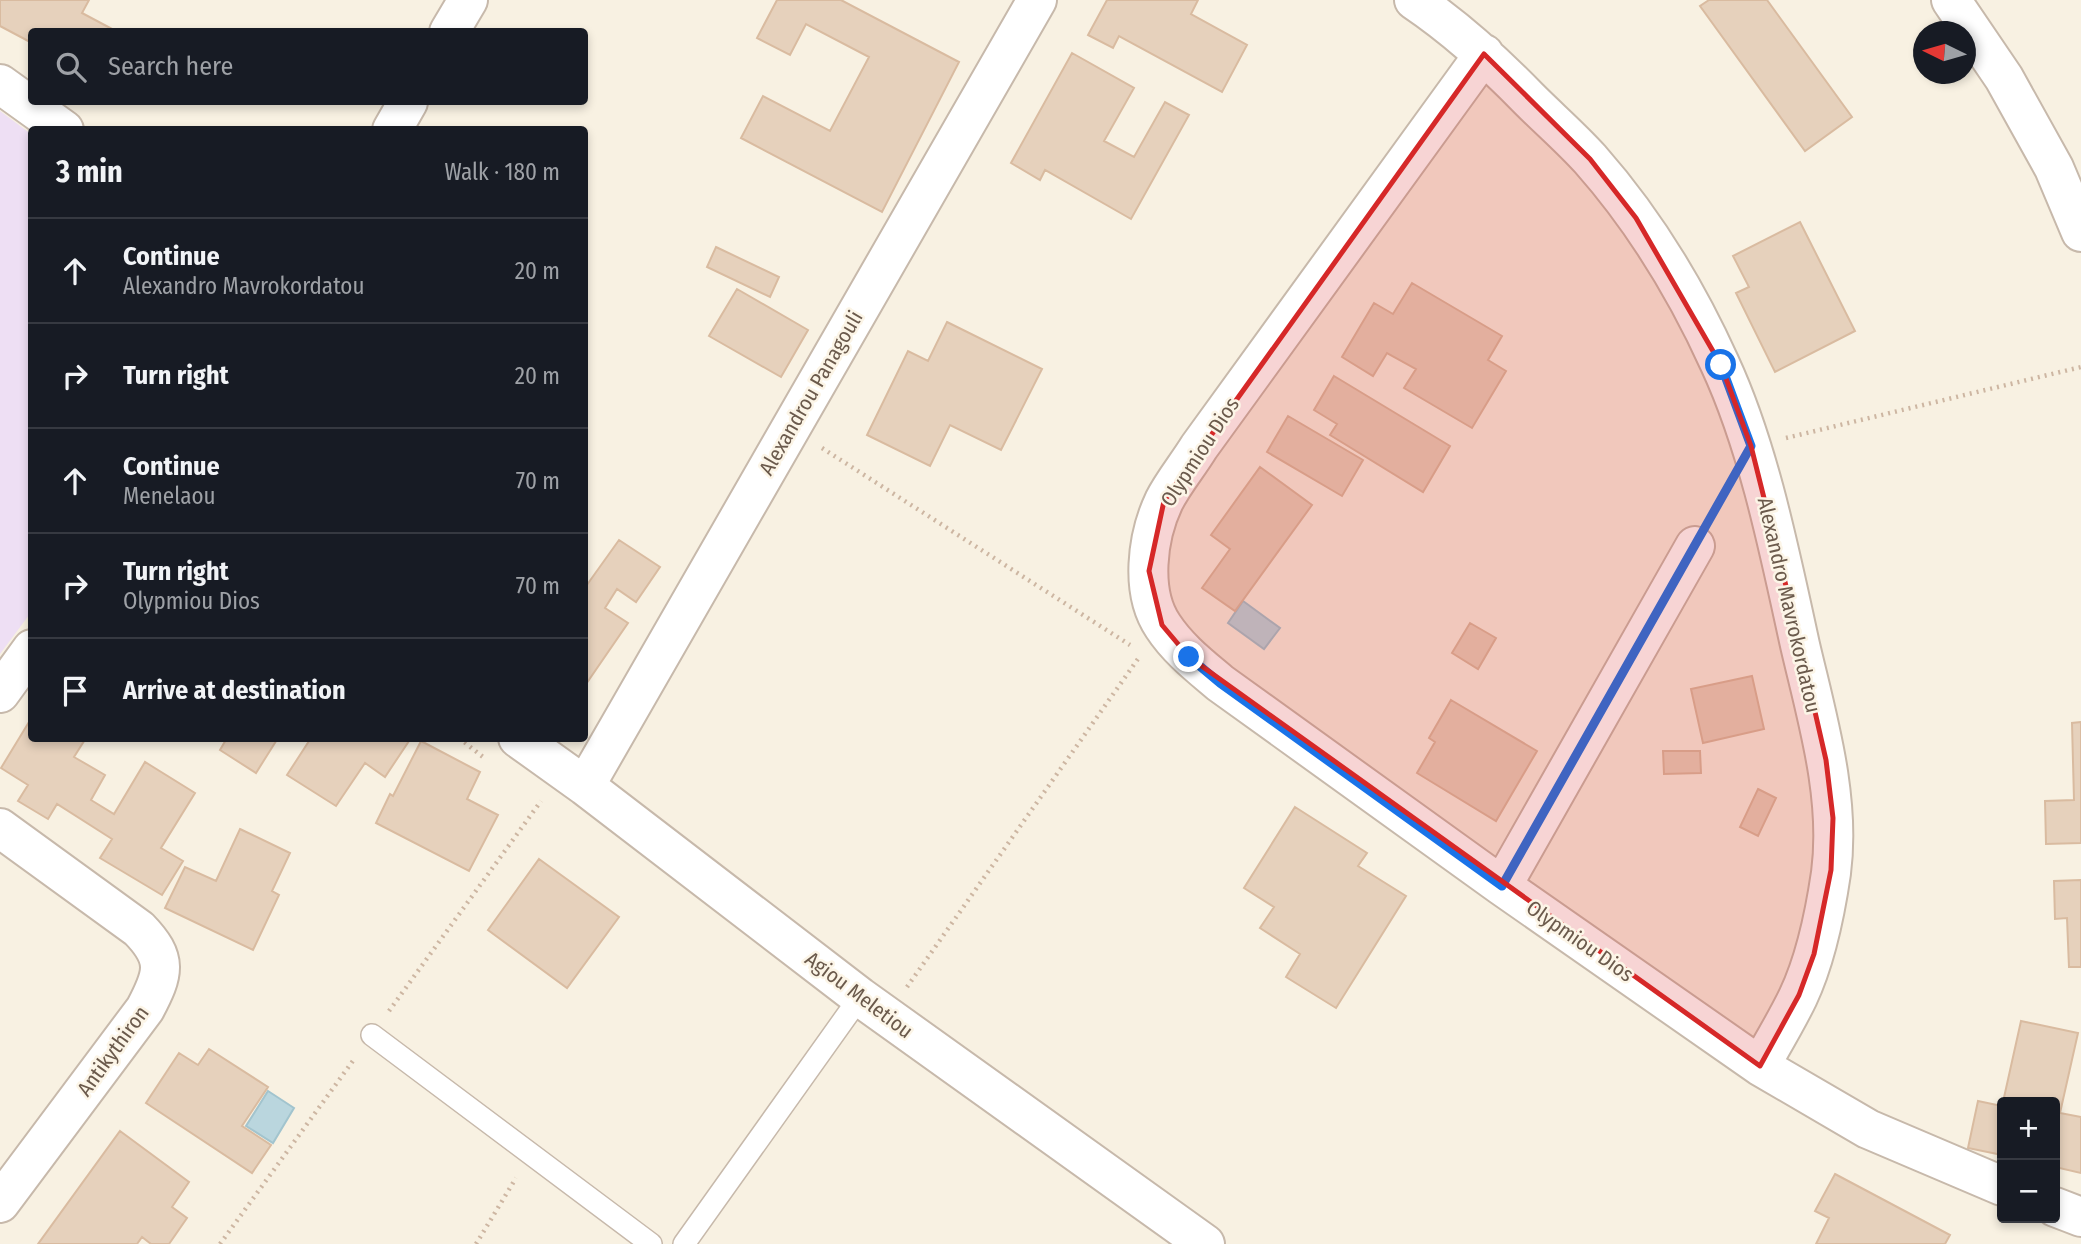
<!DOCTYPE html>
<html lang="en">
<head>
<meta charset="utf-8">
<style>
	:root { --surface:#171b24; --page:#242831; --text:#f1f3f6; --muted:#9ea1a6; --line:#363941 }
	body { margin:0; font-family:"Fira Sans Condensed",sans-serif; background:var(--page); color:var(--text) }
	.controls { position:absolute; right:21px; bottom:21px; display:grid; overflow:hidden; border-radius:7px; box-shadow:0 4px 10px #0003 }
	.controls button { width:63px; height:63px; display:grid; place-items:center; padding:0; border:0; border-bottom:2px solid var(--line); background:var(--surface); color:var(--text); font:35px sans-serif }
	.compass { position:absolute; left:1913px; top:21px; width:63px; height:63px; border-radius:50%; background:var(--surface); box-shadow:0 4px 10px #0003; rotate:275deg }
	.stop { position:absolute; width:21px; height:21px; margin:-16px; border:5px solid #1a73e8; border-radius:50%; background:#fff }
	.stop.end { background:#1a73e8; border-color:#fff; box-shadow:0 2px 7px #0008 }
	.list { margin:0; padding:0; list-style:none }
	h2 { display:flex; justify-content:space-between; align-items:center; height:91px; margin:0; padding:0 28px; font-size:30px }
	h2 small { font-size:23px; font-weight:400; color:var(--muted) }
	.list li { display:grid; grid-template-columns:46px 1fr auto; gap:21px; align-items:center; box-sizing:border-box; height:105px; padding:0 28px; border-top:2px solid var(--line) }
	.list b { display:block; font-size:26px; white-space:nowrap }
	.list p { margin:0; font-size:23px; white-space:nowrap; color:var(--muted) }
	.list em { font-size:23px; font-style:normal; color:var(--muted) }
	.icon { flex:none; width:38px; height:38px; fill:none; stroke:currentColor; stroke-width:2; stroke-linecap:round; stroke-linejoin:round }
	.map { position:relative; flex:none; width:2081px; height:1244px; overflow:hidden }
	.search { position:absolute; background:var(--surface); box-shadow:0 4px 10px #0003; left:28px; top:28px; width:560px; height:77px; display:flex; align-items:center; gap:18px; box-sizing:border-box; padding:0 24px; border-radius:7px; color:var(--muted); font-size:26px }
	.panel { position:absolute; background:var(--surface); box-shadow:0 4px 10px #0003; left:28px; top:126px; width:560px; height:616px; border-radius:7px }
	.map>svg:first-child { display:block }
	.education { fill:#eedff4 }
	.water { fill:#bad6de; stroke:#a2c4ce; stroke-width:2 }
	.building { fill:#e6d1bc; stroke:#d9bba0; stroke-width:2 }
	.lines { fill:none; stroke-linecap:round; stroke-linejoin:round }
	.lane-casing { stroke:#c7b9ab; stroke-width:24 }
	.street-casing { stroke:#c7b9ab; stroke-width:42 }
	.path { stroke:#cdb6a2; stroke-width:4.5; stroke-dasharray:2 5; stroke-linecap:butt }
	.lane { stroke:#fff; stroke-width:21 }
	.street { stroke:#fff; stroke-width:38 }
	.route { stroke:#1a73e8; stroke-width:9 }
	.marked { fill:#d62828; fill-opacity:0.2; stroke:#d62828; stroke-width:5; stroke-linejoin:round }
	.labels { text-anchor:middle; stroke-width:5; stroke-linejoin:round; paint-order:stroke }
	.street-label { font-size:21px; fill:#6b5a4c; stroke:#fcf5e7 }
</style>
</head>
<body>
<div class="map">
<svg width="2081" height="1244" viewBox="0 0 2081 1244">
	<rect width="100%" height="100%" fill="#f8f1e2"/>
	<path class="education" d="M0 111 31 134 32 611 0 654Z"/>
	<path class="water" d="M1243 601 1280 628 1264 649 1228 623Z
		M268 1091 294 1108 273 1143 246 1126Z"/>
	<path class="building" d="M0 0H89L82 13 114 30 113 32H32V43L0 26Z
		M777 0H841L959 62 882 212 741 138 763 96 830 131 869 57 806 24 790 55 757 38Z
		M1107 0H1198L1191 14 1247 45 1222 92 1119 36 1113 48 1088 35Z
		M1709 0H1767L1852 117 1805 151 1700 6Z
		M1072 53 1134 88 1104 141 1134 157 1165 102 1189 115 1131 219 1045 170 1040 180 1011 163Z
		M1800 222 1855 331 1775 372 1736 293 1749 287 1733 256Z
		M716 247 779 277 770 297 707 267Z
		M1412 283 1502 336 1488 360 1506 371 1472 428 1404 388 1416 369 1387 353 1373 376 1342 357 1374 303 1393 314Z
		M737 289 808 330 781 377 709 336Z
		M947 322 1042 369 1001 450 950 425 930 466 867 435 908 351 928 361Z
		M1334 376 1450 446 1423 492 1330 435 1337 424 1314 410Z
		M1288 416 1363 460 1342 496 1267 452Z
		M1260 467 1312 505 1235 611 1202 588 1230 549 1211 535Z
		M619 540 660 567 636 602 617 589 605 608 628 623 584 687V589Z
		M1470 623 1496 638 1478 669 1452 653Z
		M1752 676 1764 729 1703 743 1691 689Z
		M1451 700 1537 751 1496 821 1417 773 1435 742 1429 738Z
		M32 717V738H86L74 757 105 775 91 800 114 814 145 762 195 793 161 848 183 861 162 895 100 858 112 839 57 804 48 819 18 801 28 785 1 768Z
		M2081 722V843L2046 844 2045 801 2074 800 2072 723Z
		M227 738H278L256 773 220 750Z
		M311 738H411L385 777 365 763 336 806 287 775Z
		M421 741 480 772 467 799 498 815 469 871 376 823 390 794 393 796Z
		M1663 751H1700L1701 773 1664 774Z
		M1758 789 1776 798 1758 836 1740 827Z
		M1295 807 1367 853 1358 866 1406 896 1336 1008 1286 977 1300 954 1260 928 1274 907 1244 888Z
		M240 829 290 853 272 891 279 895 253 950 165 908 185 867 216 881Z
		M539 859 619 917 567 988 488 930Z
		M2081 880V967H2069L2067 918 2055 919 2054 881Z
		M2021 1021 2078 1033 2060 1113 2081 1117V1173L2055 1167V1102H2003Z
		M209 1049 268 1087 242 1126 271 1145 252 1173 146 1103 179 1053 198 1065Z
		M1978 1101 2002 1106V1155L1968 1148Z
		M120 1131 189 1182 172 1207 187 1218 169 1244H151L142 1237 137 1244H38Z
		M1835 1174 1950 1235 1945 1244H1816L1829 1218 1815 1211Z"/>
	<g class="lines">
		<g class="lane-casing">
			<path id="lane" d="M372 1035 651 1244
				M684 1244 860 997"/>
		</g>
		<g class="street-casing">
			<path id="street" d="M1414 0C1457 29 1493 62 1529 99 1549 119 1571 138 1590 159 1643 219 1687 291 1720 364 1759 448 1780 554 1800 645 1817 718 1841 797 1831 873 1825 914 1816 959 1798 997 1787 1020 1773 1043 1760 1066
				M1951 0 2004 78 2054 168 2081 232
				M449 32 468 0
				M1484 54 1199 447C1188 465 1173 483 1164 501 1147 537 1140 592 1163 626 1178 649 1200 666 1220 683L1502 886 1760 1066 1868 1129 2002 1186
				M0 84 64 130
				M392 130 408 102
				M0 693 32 649
				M518 738 585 786 860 997 1205 1244
				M585 786 1037 0
				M0 828 139 929C168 959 164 973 145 1009L0 1203
				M1502 886 1695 546
				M2055 1207 2081 1217"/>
		</g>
		<path class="path" d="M1786 438 2081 367
			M822 448 1130 645
			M1712 516 1725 493
			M459 738 483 757
			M907 987 1140 656
			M389 1011 541 801
			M220 1244 355 1058
			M476 1244 516 1178"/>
		<use href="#lane" class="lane"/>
		<use href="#street" class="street"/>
	</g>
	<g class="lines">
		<path class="route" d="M1189 657 1220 683 1502 886 1751 446 1721 365"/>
	</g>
	<path class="marked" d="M1484 54 1590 159 1636 218 1721 365 1751 446 1789 598 1826 760 1833 818 1831 870 1814 954 1799 995 1760 1066 1189 657 1162 625 1149 571 1164 501Z"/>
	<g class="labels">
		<g class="street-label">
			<text transform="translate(811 393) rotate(-60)" y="7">Alexandrou Panagouli</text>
			<text transform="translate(1200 452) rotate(-57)" y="7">Olypmiou Dios</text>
			<text transform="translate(1789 605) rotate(77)" y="7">Alexandro Mavrokordatou</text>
			<text transform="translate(1580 941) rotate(35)" y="7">Olypmiou Dios</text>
			<text transform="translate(859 995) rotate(37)" y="7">Agiou Meletiou</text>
			<text transform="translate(113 1051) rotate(-54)" y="7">Antikythiron</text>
		</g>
	</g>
</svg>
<div class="controls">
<button>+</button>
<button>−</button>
</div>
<svg class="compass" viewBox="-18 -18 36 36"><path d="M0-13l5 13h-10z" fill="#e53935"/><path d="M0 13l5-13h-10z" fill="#9ea1a6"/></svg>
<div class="stop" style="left:1721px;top:365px"></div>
<div class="stop end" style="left:1189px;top:657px"></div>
<div class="search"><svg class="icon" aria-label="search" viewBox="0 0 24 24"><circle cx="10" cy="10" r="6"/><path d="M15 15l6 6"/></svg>Search here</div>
<section class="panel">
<h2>3 min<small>Walk · 180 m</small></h2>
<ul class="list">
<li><svg class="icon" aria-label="ahead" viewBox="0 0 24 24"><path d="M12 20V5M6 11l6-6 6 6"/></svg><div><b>Continue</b><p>Alexandro Mavrokordatou</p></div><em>20 m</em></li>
<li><svg class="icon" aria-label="right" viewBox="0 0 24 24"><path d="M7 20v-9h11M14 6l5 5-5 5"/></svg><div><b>Turn right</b></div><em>20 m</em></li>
<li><svg class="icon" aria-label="ahead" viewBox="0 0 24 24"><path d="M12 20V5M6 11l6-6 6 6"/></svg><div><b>Continue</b><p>Menelaou</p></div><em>70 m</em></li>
<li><svg class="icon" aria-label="right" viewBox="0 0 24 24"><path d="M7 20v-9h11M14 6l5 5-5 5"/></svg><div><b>Turn right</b><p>Olypmiou Dios</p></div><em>70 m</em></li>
<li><svg class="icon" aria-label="arrive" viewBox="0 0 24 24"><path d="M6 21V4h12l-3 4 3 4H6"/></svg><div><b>Arrive at destination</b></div></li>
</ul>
</section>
</div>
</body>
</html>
